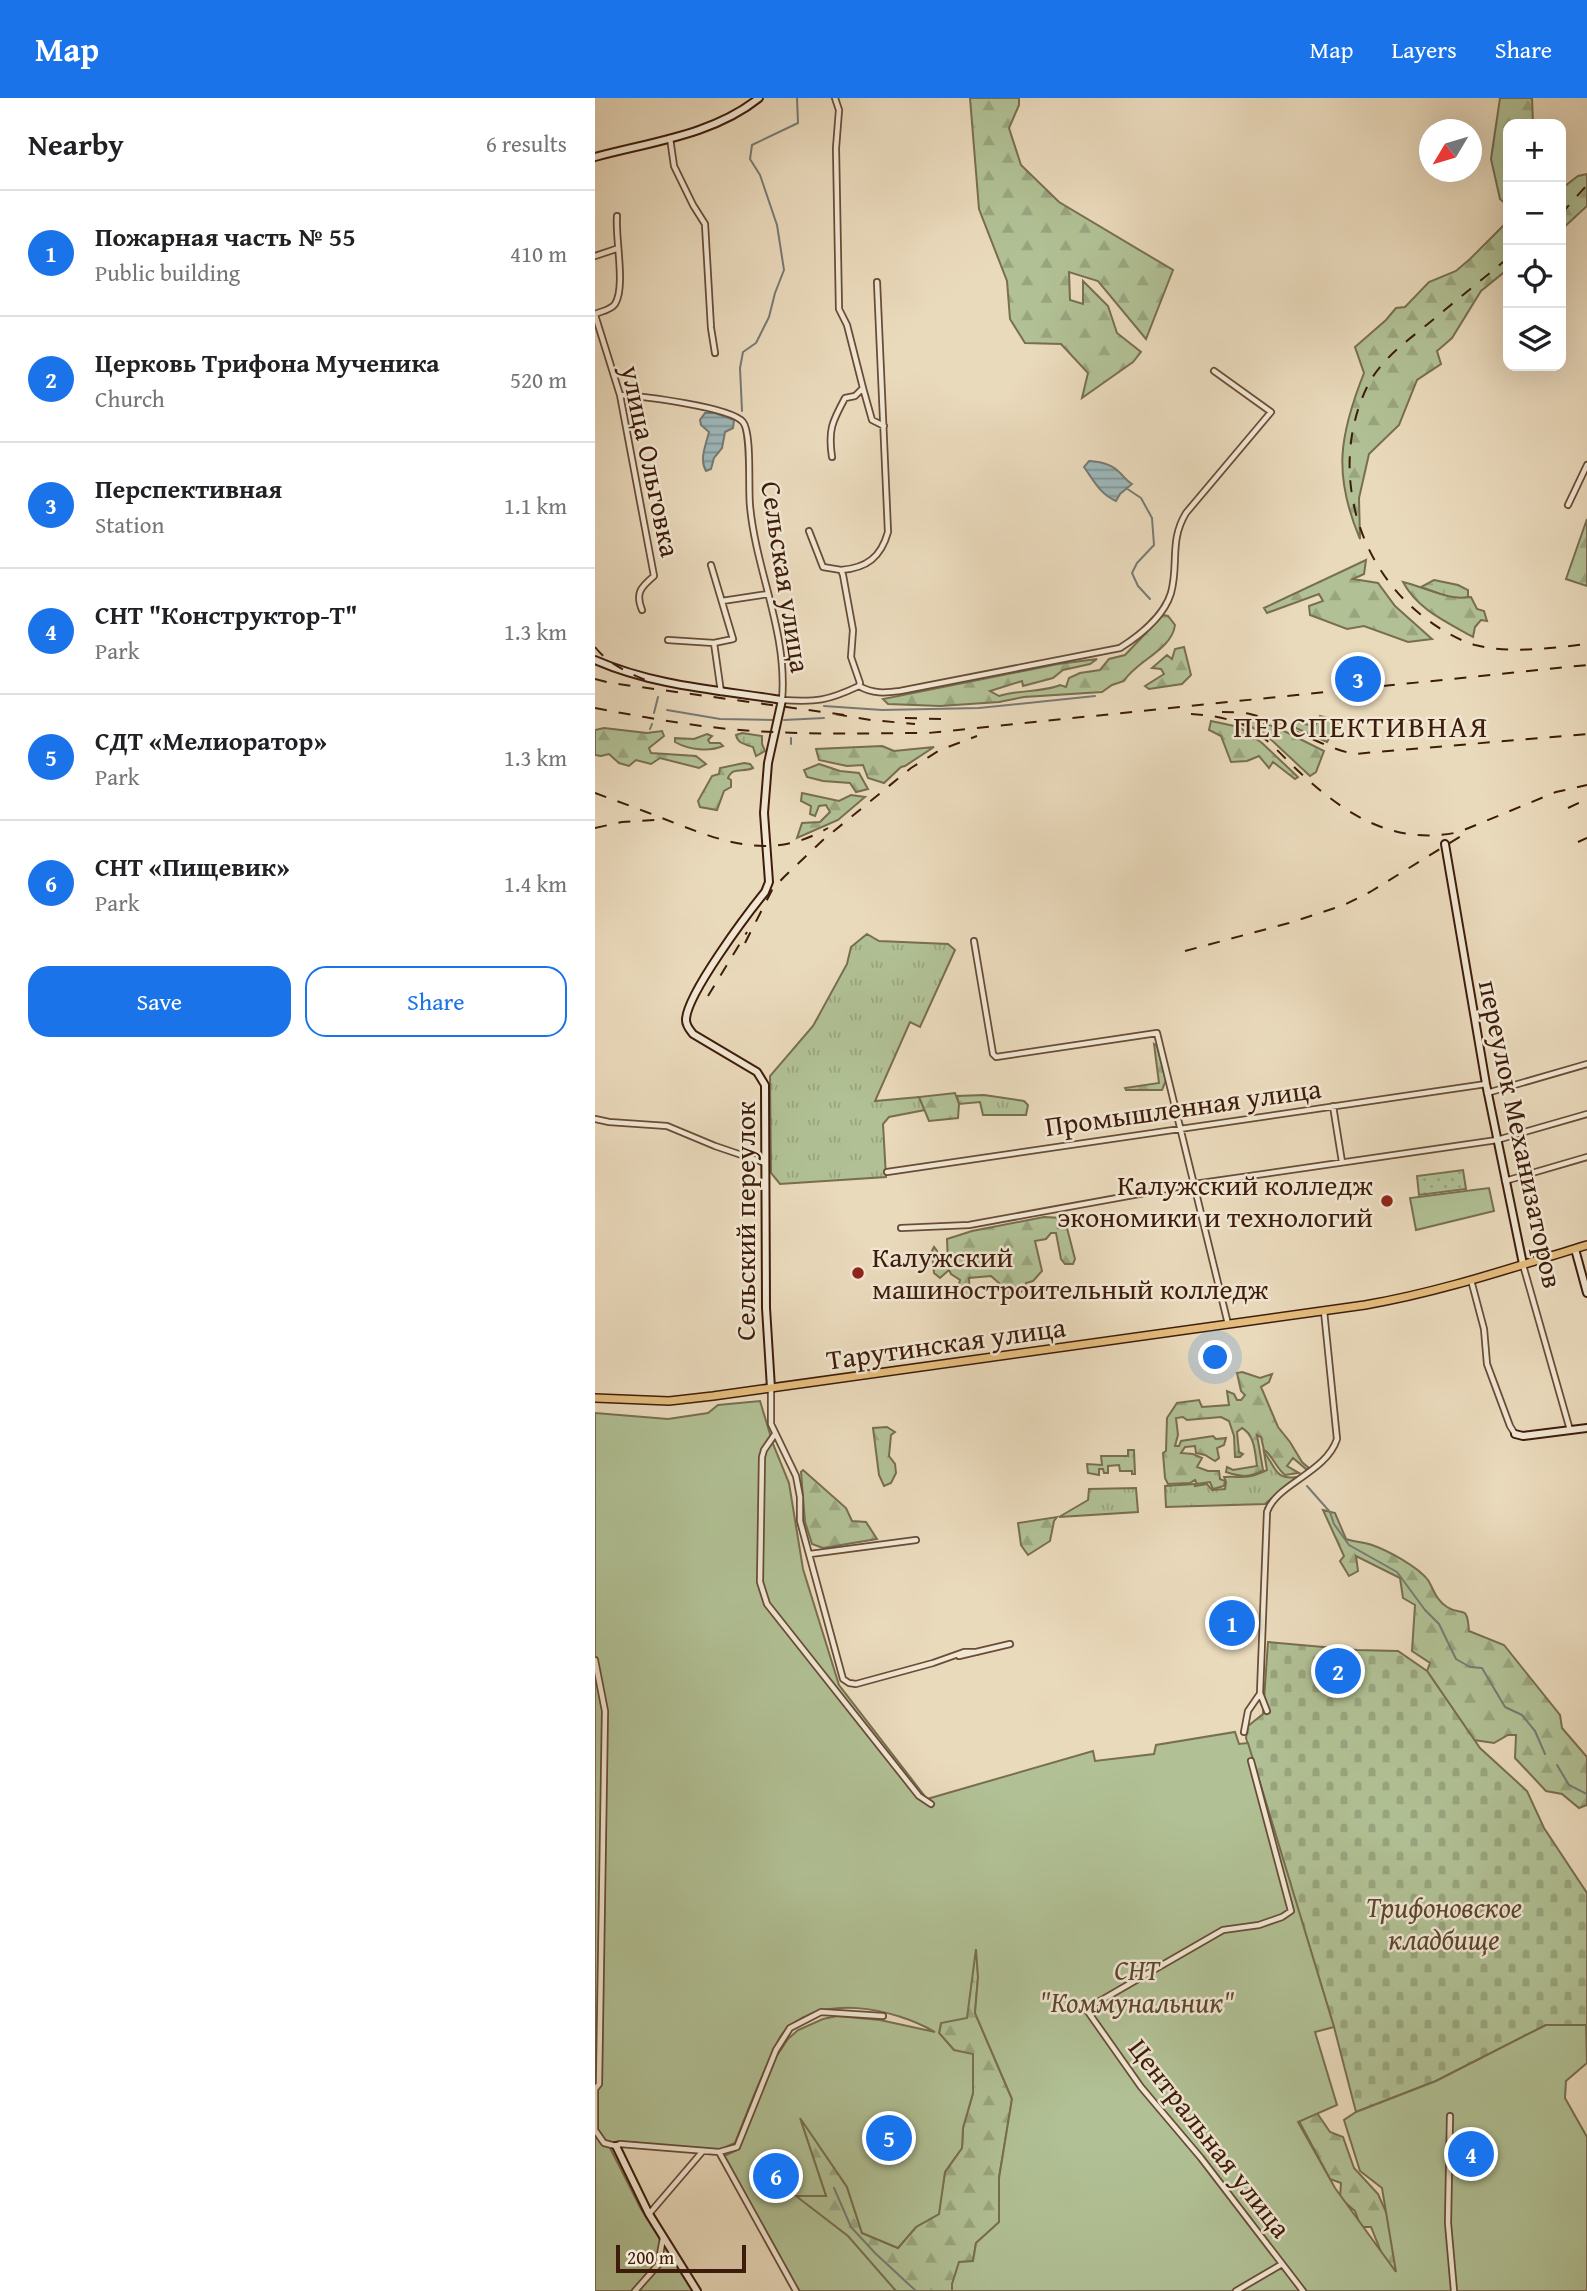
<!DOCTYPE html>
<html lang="en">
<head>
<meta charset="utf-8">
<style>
	:root { --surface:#fff; --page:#f2f2f2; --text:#202124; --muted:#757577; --line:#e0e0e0; --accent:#1a73e8 }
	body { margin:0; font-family:"Gentium Book Plus",serif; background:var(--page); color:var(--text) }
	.controls { position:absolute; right:21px; top:21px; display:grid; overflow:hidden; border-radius:14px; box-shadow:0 7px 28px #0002 }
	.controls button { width:63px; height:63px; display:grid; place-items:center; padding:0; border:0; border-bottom:2px solid var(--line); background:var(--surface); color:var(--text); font:35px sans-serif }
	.compass { position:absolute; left:824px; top:21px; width:63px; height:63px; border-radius:50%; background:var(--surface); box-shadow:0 7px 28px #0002; rotate:232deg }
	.scale { position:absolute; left:21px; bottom:18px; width:130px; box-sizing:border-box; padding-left:7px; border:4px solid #3e1c0b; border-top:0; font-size:19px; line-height:24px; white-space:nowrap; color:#3e1c0b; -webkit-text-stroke:5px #f1e7d3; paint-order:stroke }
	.you { position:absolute; left:621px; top:1260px; width:24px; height:24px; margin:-18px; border:5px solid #fff; border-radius:50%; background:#1a73e8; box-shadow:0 0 0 10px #1a73e833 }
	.badge { display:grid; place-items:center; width:46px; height:46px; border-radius:50%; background:var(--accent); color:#fff; font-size:23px; font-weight:700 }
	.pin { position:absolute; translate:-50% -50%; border:4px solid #fff; box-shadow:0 2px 7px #0006 }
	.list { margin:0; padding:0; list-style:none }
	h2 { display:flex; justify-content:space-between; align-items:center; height:91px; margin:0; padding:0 28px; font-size:30px }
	h2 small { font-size:23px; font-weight:400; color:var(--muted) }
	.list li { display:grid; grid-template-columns:46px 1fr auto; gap:21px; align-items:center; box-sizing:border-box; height:126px; padding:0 28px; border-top:2px solid var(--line) }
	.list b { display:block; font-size:26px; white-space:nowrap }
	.list p { margin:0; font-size:23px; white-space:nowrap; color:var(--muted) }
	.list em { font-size:23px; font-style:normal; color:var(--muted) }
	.actions { display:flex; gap:14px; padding:21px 28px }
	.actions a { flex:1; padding:16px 0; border:2px solid var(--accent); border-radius:21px; text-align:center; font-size:24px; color:var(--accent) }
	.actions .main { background:var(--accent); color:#fff }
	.icon { flex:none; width:38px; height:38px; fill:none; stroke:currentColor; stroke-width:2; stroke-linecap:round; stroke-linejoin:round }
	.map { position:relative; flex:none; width:992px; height:2193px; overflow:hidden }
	header { display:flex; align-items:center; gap:42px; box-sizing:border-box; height:98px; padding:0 35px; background:var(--accent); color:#fff }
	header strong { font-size:33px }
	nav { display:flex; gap:38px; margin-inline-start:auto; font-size:24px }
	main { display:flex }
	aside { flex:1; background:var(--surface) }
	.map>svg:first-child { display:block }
	.grass { fill:url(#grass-tufts); stroke:#786e50; stroke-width:2 }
	.forest { fill:url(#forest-firs); stroke:#786e50; stroke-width:2 }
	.wetland { fill:url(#wetland-marsh); stroke:#786e50; stroke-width:2 }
	.cemetery { fill:url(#cemetery-stones); stroke:#786e50; stroke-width:2 }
	.park { fill:url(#park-dots); stroke:#786e50; stroke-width:2 }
	.garden { fill:#b1c195; stroke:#786e50; stroke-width:2 }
	.water { fill:url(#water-rules); stroke:#777a75; stroke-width:2 }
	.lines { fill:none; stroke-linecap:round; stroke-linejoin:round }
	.stream { stroke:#777a75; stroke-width:2 }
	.street-casing { stroke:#694c37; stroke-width:8 }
	.secondary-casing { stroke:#3e1c0b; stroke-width:10 }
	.primary-casing { stroke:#3e1c0b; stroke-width:10 }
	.street { stroke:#f1e7d3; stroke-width:4.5 }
	.secondary { stroke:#f1e7d3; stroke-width:6 }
	.primary { stroke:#e5bd7e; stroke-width:7 }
	.rail { stroke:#3e1c0b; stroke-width:2; stroke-dasharray:12 12; stroke-linecap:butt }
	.poi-dot { fill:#8f2418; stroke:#f1e7d3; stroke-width:2.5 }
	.labels { text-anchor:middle; stroke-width:5; stroke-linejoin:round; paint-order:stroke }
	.street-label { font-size:28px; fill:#3e1c0b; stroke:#f1e7d3 }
	.poi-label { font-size:28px; fill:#3e1c0b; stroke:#f1e7d3; text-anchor:end }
	.park-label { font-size:28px; font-style:italic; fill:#5b452e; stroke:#f1e7d3 }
	.neighbourhood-label { font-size:30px; letter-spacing:2px; fill:#3e1c0b; stroke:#f1e7d3 }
</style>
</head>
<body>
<header>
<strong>Map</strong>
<nav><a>Map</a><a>Layers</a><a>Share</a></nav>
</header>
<main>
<aside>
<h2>Nearby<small>6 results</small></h2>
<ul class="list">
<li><span class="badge">1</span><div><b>Пожарная часть № 55</b><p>Public building</p></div><em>410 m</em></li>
<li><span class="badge">2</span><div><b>Церковь Трифона Мученика</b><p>Church</p></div><em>520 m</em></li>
<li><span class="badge">3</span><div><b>Перспективная</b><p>Station</p></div><em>1.1 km</em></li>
<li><span class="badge">4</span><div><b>СНТ &quot;Конструктор-Т&quot;</b><p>Park</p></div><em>1.3 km</em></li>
<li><span class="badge">5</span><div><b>СДТ «Мелиоратор»</b><p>Park</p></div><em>1.3 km</em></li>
<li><span class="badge">6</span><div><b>СНТ «Пищевик»</b><p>Park</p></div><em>1.4 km</em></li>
</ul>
<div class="actions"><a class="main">Save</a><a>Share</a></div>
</aside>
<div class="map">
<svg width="992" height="2193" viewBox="0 0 992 2193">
	<defs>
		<pattern id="grass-tufts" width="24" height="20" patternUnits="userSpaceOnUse" patternTransform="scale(1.75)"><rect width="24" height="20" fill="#b1c195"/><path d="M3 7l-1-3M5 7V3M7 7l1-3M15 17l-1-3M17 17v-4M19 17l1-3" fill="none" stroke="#99a57f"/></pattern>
		<pattern id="forest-firs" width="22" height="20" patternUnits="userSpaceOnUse" patternTransform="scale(1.75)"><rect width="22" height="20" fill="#b1c195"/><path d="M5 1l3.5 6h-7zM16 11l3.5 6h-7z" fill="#99a57f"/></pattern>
		<pattern id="wetland-marsh" width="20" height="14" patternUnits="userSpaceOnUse" patternTransform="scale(1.75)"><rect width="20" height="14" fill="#b1c195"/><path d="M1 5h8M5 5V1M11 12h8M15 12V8" fill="none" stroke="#99a57f"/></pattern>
		<pattern id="cemetery-stones" width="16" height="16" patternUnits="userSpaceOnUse" patternTransform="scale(1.75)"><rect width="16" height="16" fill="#b1c195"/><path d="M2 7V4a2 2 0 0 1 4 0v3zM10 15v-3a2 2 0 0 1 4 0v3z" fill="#99a57f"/></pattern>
		<pattern id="park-dots" width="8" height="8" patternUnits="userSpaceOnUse" patternTransform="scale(1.75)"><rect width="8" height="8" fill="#b1c195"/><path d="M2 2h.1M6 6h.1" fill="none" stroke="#99a57f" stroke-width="1.8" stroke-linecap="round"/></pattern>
		<pattern id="water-rules" width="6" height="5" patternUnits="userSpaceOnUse" patternTransform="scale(1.75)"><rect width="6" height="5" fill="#9db8bb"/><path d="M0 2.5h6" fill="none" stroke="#819596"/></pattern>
	</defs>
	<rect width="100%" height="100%" fill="#eadabc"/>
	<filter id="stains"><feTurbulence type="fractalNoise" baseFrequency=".00286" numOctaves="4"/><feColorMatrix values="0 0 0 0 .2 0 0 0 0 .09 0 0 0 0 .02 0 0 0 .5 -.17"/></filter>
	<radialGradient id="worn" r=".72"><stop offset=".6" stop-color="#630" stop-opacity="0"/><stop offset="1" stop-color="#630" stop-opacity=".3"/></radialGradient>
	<path class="grass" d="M272 836 284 843 353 846 360 852 325 929 315 924 280 1003 324 999 330 1012 294 1019 288 1026 291 1079 185 1086 176 1075 175 978 218 928 252 866 256 849Z
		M389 997 429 1003 433 1007 431 1017H388L385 1004 364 1006 362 998Z
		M533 1352H539L540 1376H537V1373H525L524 1367 513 1368V1375H509L508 1371H504V1377L493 1375 492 1366 507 1367 506 1358H533Z
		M669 1354C681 1369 679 1382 702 1379L670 1406 571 1409 570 1388 600 1386V1388L612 1386 617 1392 630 1391 631 1384 629 1379C649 1378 651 1382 672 1372Z
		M541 1390 543 1414 464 1419 493 1402 494 1391Z"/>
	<path class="forest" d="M375 0H424V7L414 30 426 67 464 104 578 172 551 241 503 183 474 174 475 202 488 206V183L513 208 522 235 546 254 538 264 487 300 493 275 466 246 430 245 415 221 412 183 384 111Z
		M905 0H937L938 26H913V108L905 101 896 61Z
		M992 76V108L966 132V91L983 78Z
		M913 123V171L886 193 857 240 842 253 846 266 822 282 804 327 774 356 764 400 765 441C738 377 744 338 769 275L760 249 791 222 801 210 810 209 834 184 861 173 875 161Z
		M992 421V488L971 481Z
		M771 462 769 476 758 481 783 485 800 508 837 541 813 544 769 528 752 531 715 517 714 508 728 503 724 496 672 515 669 510Z
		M808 484C831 490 852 501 876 499L882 511 889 513 892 523 886 522 880 529 878 539C852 524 823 512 808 484Z
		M568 517 573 518 580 527C577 552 541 563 529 583L517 587 507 594 429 599 404 604 345 608 293 606 288 601 463 566 502 561 495 566 468 572 458 580 428 588 427 583 395 593 404 598C423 592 450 594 465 587L471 589 474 580 485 575 505 572 514 561 530 557Z
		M589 549 596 577 587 586 554 591 550 588 569 576 566 571 557 570 572 557 577 561 580 551Z
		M725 618 744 623 732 644 694 627 700 624 720 628Z
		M656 620 685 631 729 653 721 674 715 678 671 637 642 621Z
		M616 623 644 629 667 645 703 679 700 681 678 664 674 670 664 658 652 663 636 664 626 638 614 632Z
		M9 630 52 635 67 633 69 638 54 650 56 655 101 658 111 666 104 670 65 660 56 666 41 662 34 668 24 665 14 656 6 658 0 657V632Z
		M112 636 117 638 113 642 115 645H125L128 648C114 654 94 652 80 644V640L99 641Z
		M287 648 299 653 339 649 310 668 306 669 289 685 273 680 268 667 252 668 224 662 221 651Z
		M149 665 155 666 158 670C148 675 138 668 133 680L136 682V689L129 693 122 712 105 709 103 703 117 678 124 676 125 670Z
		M224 666 245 673 264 675 273 691 261 694 255 685 228 683 212 679 209 672Z
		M207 695 244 703 256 697 270 699 243 722 202 740 207 725 225 724 235 714 231 707 224 708 220 718 215 716 216 708 206 703Z
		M559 946 562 948 571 982 567 992H531L530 990 564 985Z
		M360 995 364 1006 363 1020 334 1023 324 999Z
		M449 1119 468 1120 467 1124 462 1126 463 1130H472L480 1161 478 1166H470L466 1161 461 1135H456L451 1141 440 1143 447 1173 438 1183 431 1185 429 1192 417 1199 406 1194 404 1185 396 1178 374 1180 375 1198 361 1199 365 1182 356 1176 354 1172 345 1180 339 1175 337 1153 339 1149 342 1153 345 1170H348L353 1166 352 1141 377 1133Z
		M647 1274 665 1280 677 1276 674 1284 666 1289 683 1329 695 1344 707 1364 714 1370 711 1371 698 1360 692 1368 704 1375 690 1377C681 1370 676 1355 669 1352L666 1339 662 1337 668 1372C654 1380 646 1379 631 1374L632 1369 638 1372 662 1368C660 1355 660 1337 647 1330L642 1334 644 1354 648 1356 645 1359H640L639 1338 634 1323 626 1319 592 1322 588 1319 581 1320 583 1337 580 1348H584L586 1343 618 1338 621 1341 631 1340 629 1347 622 1350 624 1360 620 1363 610 1357 601 1355 600 1348 590 1349 586 1355 598 1356 607 1360 602 1369 613 1373H624L625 1381 630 1383 629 1388 618 1391 615 1384 602 1386 600 1382 595 1385 573 1386 570 1380 568 1355 571 1353 572 1320 582 1305 604 1302 607 1309 634 1307 632 1293 639 1296 642 1302H646L650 1297 646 1293 642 1275Z
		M292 1329 300 1334 296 1337 294 1358 300 1366 301 1375 296 1385 289 1388 284 1377 278 1330Z
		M208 1372 251 1410 257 1423 271 1424 282 1441 228 1450 217 1446 210 1424 206 1374Z
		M728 1412 740 1415 751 1441C759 1444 769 1444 777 1447 794 1453 823 1469 833 1482 839 1492 841 1502 852 1509 868 1519 872 1505 874 1533L909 1547 965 1617 967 1630 992 1659V1707L984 1710 967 1696 951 1693 920 1660 921 1637H913L899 1645 879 1642 832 1573 835 1565 817 1553 820 1507 808 1500 805 1480 761 1458 763 1473 754 1478 745 1463 749 1458Z
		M462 1419 459 1423 455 1443 433 1457 426 1447 423 1425Z
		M381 1846 383 1879 380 1915 417 2001 404 2080V2125L381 2145 378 2163 357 2186V2193H301L200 2097 231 2098 204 2017 252 2089 267 2135 303 2150 321 2129 343 2116 350 2074 367 2050 368 2030 378 1995 359 1952 344 1935 346 1925Z
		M709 1996 735 2034 748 2039 759 2070 783 2096 809 2154 815 2179H796L776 2129H766L760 2113 745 2100 746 2085 735 2081 704 2023Z"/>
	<path class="wetland" d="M839 482 863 487 873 492V499C856 502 841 494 826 489Z
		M147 635 167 638V646L170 653 161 658 158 649C150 646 143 646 141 637Z"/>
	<path class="cemetery" d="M673 1544 762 1552 803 1553 832 1573 885 1650 932 1693 949 1730 992 1795V1927H951L841 1983 761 2014 739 1929 651 1640 653 1628 668 1616Z"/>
	<path class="park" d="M868 1072 871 1091 824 1097 822 1078Z"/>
	<path class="garden" d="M894 1090 899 1113 821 1132 815 1100Z
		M165 1303 178 1346 194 1385 208 1471 244 1587 332 1701 498 1653 500 1663 559 1656 561 1647 640 1634 644 1646 653 1645 739 1929 720 1934 742 2007 703 2024 740 2090 801 2174 787 2090 765 2073 749 2022 761 2014 841 1983 951 1927H991L992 1965 971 1983 970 2000 992 2039V2193H357V2186L364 2164 378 2163 381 2145 404 2124V2080L417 2001 380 1915 383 1879 381 1851 372 1920 346 1925 344 1935 359 1952 378 1956V1995L368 2030 367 2050 350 2074 344 2116 321 2129 303 2150 267 2135 252 2089 205 2020 231 2098H201L253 2138 301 2193H204L127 2059 142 2052 181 1959 193 1941 203 1932 228 1921 242 1918 285 1922 340 1934C298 1910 225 1894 188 1935 183 1941 181 1948 178 1955 163 1984 152 2015 140 2045L124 2052 23 2043 14 2048 46 2111 99 2193H0V1315L73 1321 113 1315 123 1307Z"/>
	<path class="water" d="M110 315H120L139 322 138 330 130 334 127 350 119 360 116 371 111 373C104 361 111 347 114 334L106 327 105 322Z
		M494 363C504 364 515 365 523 373 529 378 530 382 537 386L525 396 521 403C505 396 499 383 489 369Z"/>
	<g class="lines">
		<path class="stream" d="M147 313 145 270 148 254 161 245 174 219 180 195 189 172 182 127 165 77 155 61 157 47 203 25 202 0
			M531 390 546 400 557 420 559 447 542 465 537 475 543 488 555 501
			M229 608 287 612 384 610 500 598
			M72 612 125 621 179 622
			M59 615 63 599
			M189 622 229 620
			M55 631 57 626
			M196 640V646
			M712 1388 735 1414 739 1426 754 1447 802 1474 830 1512 844 1526 861 1561 875 1569 887 1570 910 1609 927 1617 940 1633 950 1656
			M962 1667 974 1687 992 1696
			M239 2090 256 2129 280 2155 321 2193"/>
		<g class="street-casing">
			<path id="street" d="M75 40 79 68 98 107 110 126 116 230 120 255
				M0 158 21 151
				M0 216C7 213 16 212 20 206 31 189 20 140 22 118
				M0 217 25 297 59 478C46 489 40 495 47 512
				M268 290 277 322 289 328
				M25 297C46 298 136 309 148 324 157 335 153 391 155 408 161 473 193 535 187 602 222 604 232 603 264 588 278 596 290 595 305 593L525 550C544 538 569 518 576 495 584 466 574 443 591 415L676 314 619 273
				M237 359C233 332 237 324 250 300L260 298 268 290 252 227 244 211 241 50 244 12 240 0
				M973 407 992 367
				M214 433 228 469 246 472 248 477 258 532 256 559 265 585 264 588
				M116 467 138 541 119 545
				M246 472C272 470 286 459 293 434L282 184
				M127 503 173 496
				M73 542 119 545 126 594
				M379 843 398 956 401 959 562 935 633 1226
				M892 995 992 966
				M738 1008 747 1064
				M0 1021 14 1024 72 1028 120 1048 170 1065
				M292 1074 891 986
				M910 1083 992 1059
				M306 1130 374 1127 599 1086 902 1042 992 1016
				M928 1167 975 1332
				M876 1182 889 1231 892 1266 915 1328 920 1336
				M176 1290V1326L201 1378 205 1399V1423L248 1581 254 1585 261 1586 338 1565 369 1554H382
				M180 1336 169 1352 167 1359 165 1484 172 1506 324 1698 336 1706
				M215 1456 321 1442
				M364 1558 415 1546
				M0 1562 10 1613 4 1986 0 1991V2032L9 2045 21 2048 25 2046 124 2054 201 2193
				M672 1613 665 1595 672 1414C681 1386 731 1375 742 1341L729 1213
				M649 1634 653 1613 664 1597
				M656 1663 696 1813 687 1819 664 1827 628 1832 491 1911 546 1989 606 2060 708 2193
				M855 2018 853 2125 859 2193
				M124 2054 142 2049 181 1952 195 1930 226 1914 288 1918
				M54 2116 107 2054
				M40 2193 63 2167 68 2140
				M641 2193 687 2166"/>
		</g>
		<g class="secondary-casing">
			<path id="secondary" d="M0 59C55 44 118 37 164 0
				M0 562C59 588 124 592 187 602L173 665 169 715 174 784 170 794C153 815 91 897 91 922 91 928 95 932 98 936L162 974 170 987 171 1210 176 1290
				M850 746 891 986 928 1166
				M980 1151 992 1195
				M920 1336 928 1338 992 1330
				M21 2048 54 2116 102 2193"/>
		</g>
		<g class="primary-casing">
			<path id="primary" d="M0 1300 74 1303 118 1298 770 1207C846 1194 919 1169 992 1147"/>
		</g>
		<use href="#street" class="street"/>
		<use href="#secondary" class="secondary"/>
		<use href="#primary" class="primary"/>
		<path class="rail" d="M966 116 992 87
			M913 160C889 180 864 200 839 221 815 241 786 260 772 289 735 366 759 463 825 516 841 529 860 541 880 547 916 556 956 550 992 546
			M0 549C13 566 36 576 55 584
			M0 581 16 585 250 617
			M0 610C53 620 107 630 160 633 218 637 275 635 333 635L992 567
			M627 614C636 614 646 614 655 616 691 624 722 648 759 656L992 636
			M240 616 276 622 320 626
			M596 616C612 617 628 619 644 625 665 633 682 652 698 668 745 713 796 749 864 734L961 694 992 687
			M310 620 348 621
			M0 695C27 705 55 715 82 726 137 747 179 761 233 730
			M973 710 992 701
			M0 730 27 724 61 722
			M983 744 992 740
			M150 845 177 792 189 779 228 742 316 670 345 652 382 638
			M590 853 694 825 749 807 775 794 866 738
			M113 898 152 834"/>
	</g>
	<g class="poi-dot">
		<circle cx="792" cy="1103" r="7"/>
		<circle cx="263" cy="1175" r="7"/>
	</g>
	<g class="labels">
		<g class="street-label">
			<text transform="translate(56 363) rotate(78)" y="10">улица Ольговка</text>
			<text transform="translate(191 479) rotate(81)" y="10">Сельская улица</text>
			<text transform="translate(588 1009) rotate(-8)" y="10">Промышленная улица</text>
			<text transform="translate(926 1036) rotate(78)" y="10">переулок Механизаторов</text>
			<text transform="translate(150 1123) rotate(-90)" y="10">Сельский переулок</text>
			<text transform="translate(351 1245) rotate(-8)" y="10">Тарутинская улица</text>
			<text transform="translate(615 2040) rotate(52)" y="10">Центральная улица</text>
		</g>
		<g class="poi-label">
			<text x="778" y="1097">Калужский колледж<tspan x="778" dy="32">экономики и технологий</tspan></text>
			<text x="277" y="1169" text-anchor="start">Калужский<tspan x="277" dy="32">машиностроительный колледж</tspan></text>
		</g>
		<g class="park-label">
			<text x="849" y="1819">Трифоновское<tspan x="849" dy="32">кладбище</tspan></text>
			<text x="542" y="1882">СНТ<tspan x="542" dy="32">"Коммунальник"</tspan></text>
		</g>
		<g class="neighbourhood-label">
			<text x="766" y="639">ПЕРСПЕКТИВНАЯ</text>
		</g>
	</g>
	<rect width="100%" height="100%" filter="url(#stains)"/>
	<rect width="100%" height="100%" fill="url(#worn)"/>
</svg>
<div class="controls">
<button>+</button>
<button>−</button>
<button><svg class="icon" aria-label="locate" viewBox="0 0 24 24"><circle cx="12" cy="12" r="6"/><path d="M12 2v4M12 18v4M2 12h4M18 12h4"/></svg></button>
<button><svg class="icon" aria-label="layers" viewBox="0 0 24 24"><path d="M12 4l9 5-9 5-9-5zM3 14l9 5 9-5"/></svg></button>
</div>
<svg class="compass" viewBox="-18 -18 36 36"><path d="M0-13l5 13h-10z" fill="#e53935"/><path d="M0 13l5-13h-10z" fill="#757577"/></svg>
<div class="scale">200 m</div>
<div class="you"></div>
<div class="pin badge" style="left:637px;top:1525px">1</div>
<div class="pin badge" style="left:743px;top:1573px">2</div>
<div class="pin badge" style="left:763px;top:581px">3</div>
<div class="pin badge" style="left:876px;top:2056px">4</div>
<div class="pin badge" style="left:294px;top:2040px">5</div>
<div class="pin badge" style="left:181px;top:2078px">6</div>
</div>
</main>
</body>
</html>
